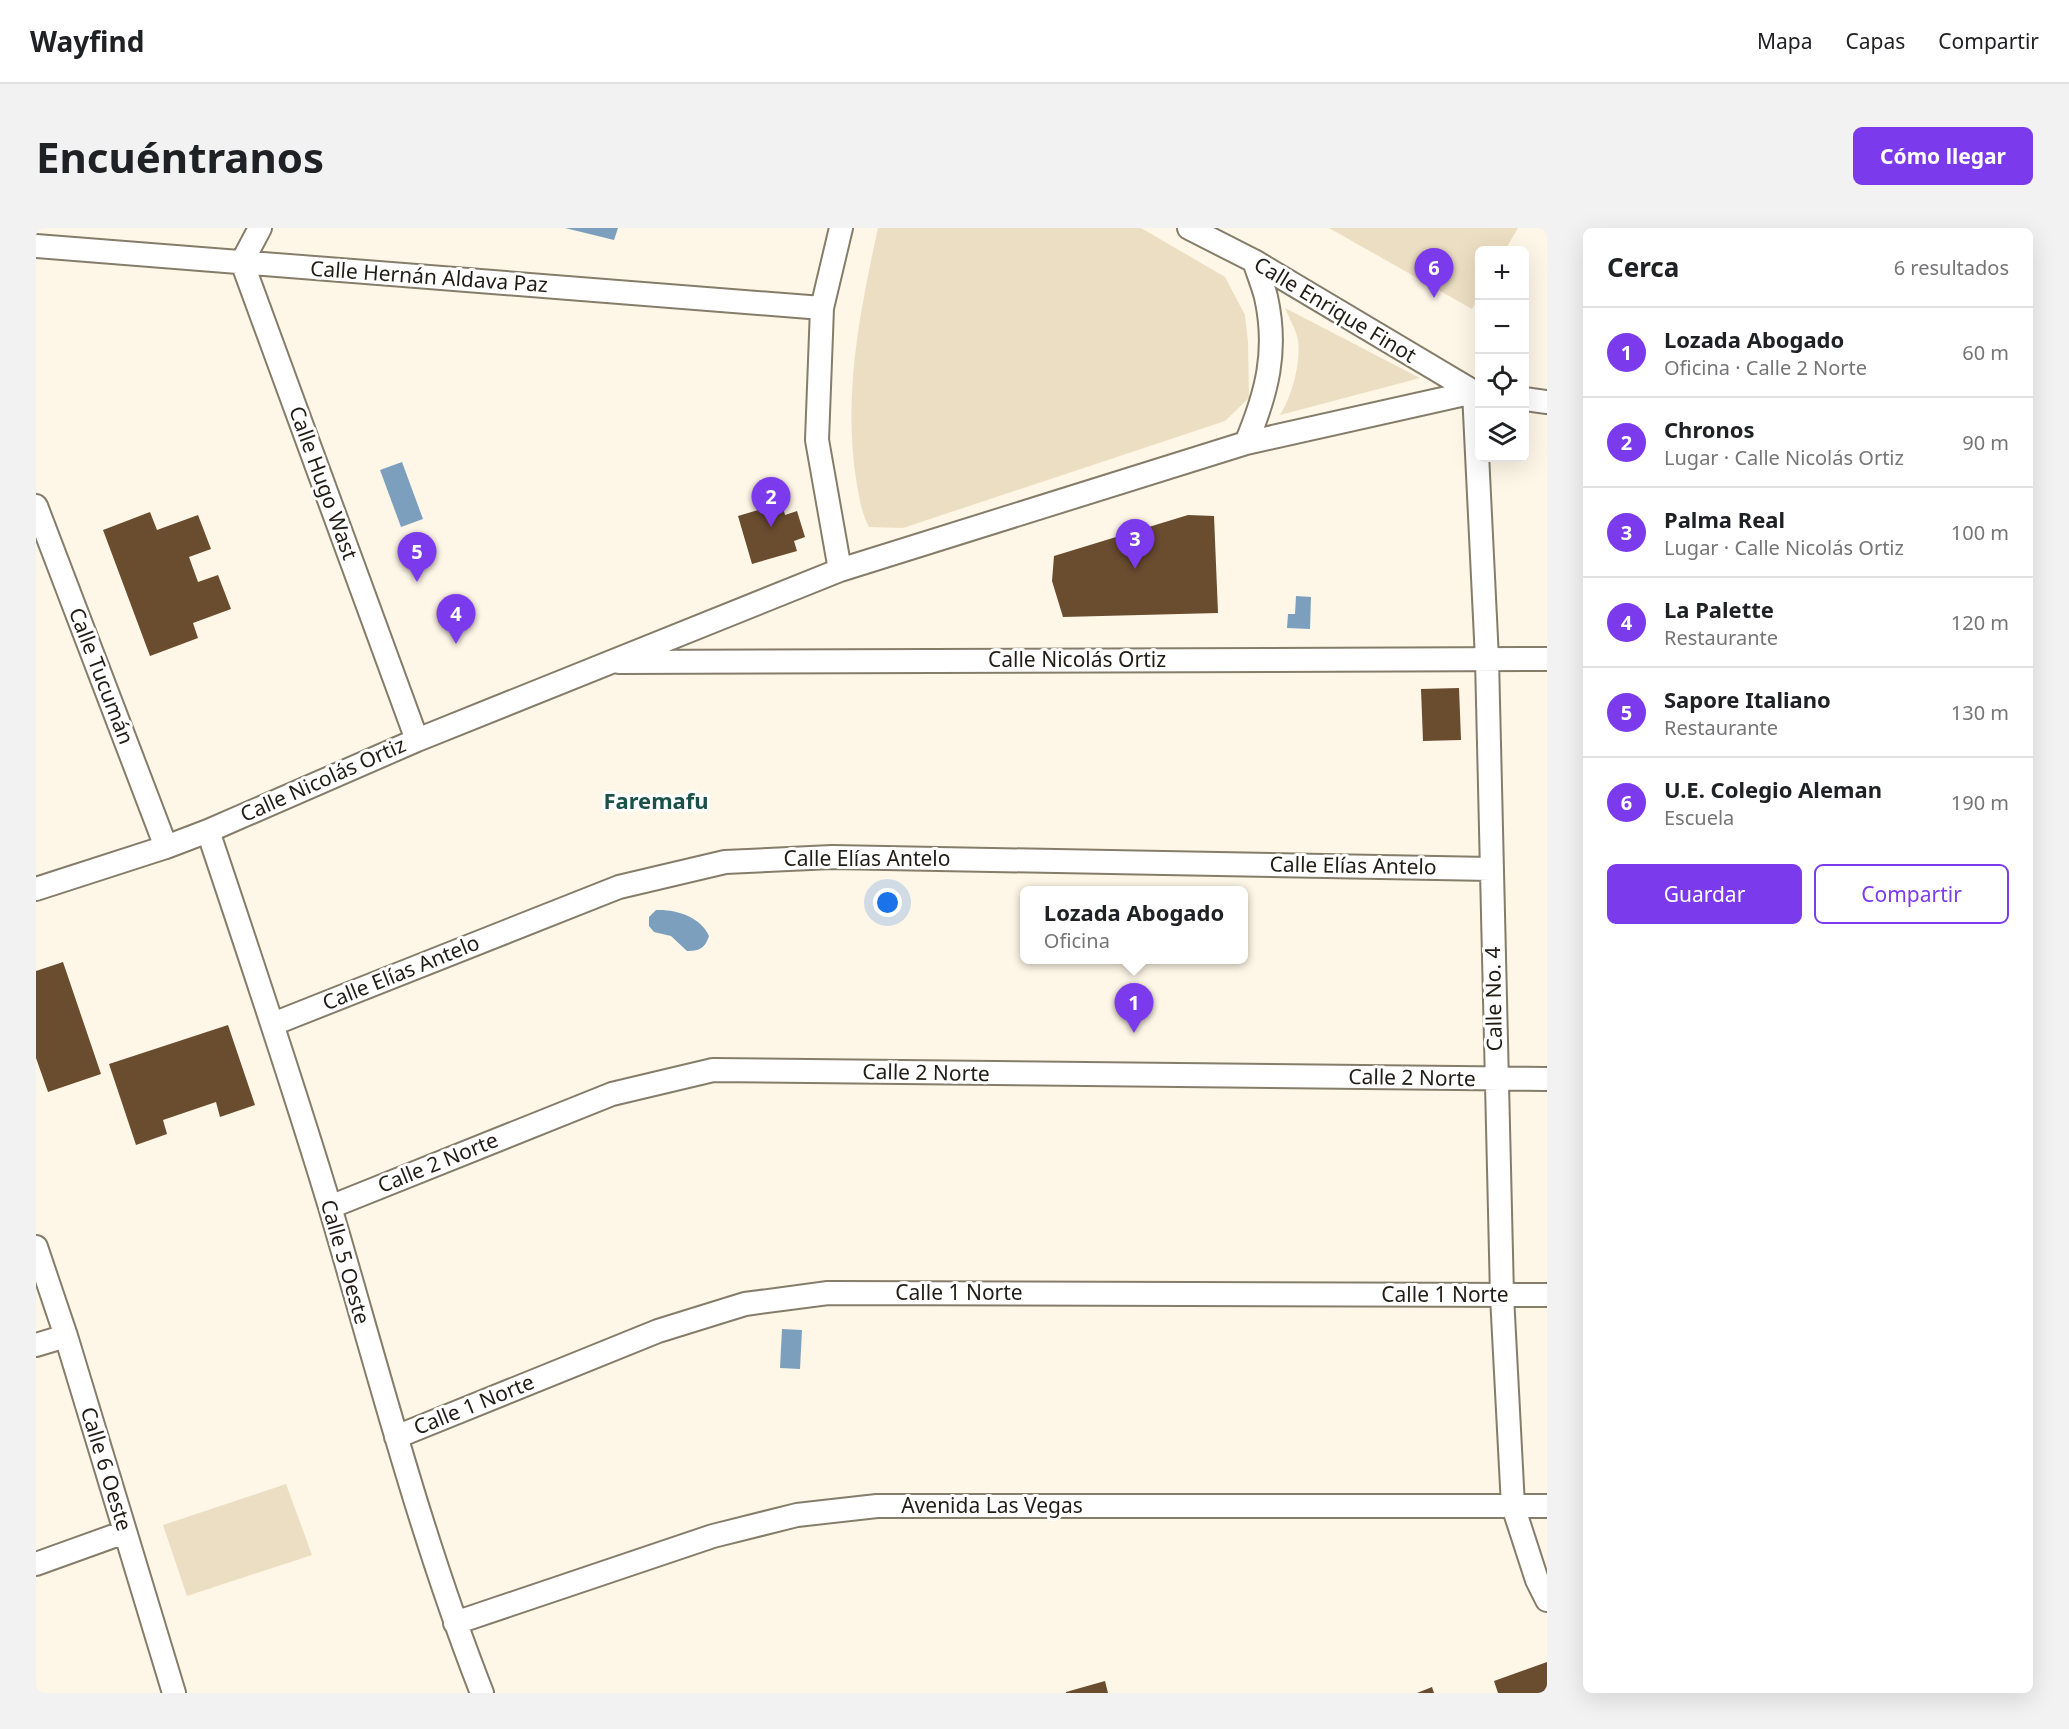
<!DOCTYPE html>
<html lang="es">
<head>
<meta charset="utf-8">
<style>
	:root { --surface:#fff; --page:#f2f2f2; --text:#202124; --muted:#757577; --line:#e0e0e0; --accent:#7c3aed }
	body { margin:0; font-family:"Noto Sans",sans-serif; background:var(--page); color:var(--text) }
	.controls { position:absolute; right:18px; top:18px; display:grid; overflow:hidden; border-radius:9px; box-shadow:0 6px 24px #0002 }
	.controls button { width:54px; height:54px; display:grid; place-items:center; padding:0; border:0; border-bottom:2px solid var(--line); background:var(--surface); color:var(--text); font:30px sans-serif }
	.you { position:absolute; left:852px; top:675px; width:21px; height:21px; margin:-15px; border:4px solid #fff; border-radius:50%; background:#1a73e8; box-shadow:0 0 0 9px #1a73e833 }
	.badge { display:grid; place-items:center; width:39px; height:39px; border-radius:50%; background:var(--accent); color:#fff; font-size:20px; font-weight:700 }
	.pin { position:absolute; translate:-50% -50px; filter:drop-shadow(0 2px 3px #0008) }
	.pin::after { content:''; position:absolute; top:32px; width:21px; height:18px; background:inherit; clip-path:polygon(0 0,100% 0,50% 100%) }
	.popup { position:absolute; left:984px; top:658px; width:228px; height:78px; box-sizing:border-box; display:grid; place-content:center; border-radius:9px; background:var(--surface); filter:drop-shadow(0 2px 4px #0005); font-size:20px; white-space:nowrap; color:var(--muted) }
	.popup b { font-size:22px; color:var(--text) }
	.popup::after { content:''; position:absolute; left:50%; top:100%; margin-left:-12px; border:12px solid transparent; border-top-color:var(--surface) }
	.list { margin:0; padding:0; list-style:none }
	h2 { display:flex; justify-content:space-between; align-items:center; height:78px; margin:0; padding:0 24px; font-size:26px }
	h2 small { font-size:20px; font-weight:400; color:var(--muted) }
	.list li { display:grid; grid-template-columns:39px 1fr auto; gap:18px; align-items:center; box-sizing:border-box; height:90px; padding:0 24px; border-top:2px solid var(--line) }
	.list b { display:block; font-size:22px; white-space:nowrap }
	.list p { margin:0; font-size:20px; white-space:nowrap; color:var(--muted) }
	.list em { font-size:20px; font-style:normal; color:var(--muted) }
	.actions { display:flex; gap:12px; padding:18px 24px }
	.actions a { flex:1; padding:14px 0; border:2px solid var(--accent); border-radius:9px; text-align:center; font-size:21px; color:var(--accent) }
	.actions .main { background:var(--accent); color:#fff }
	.icon { flex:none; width:33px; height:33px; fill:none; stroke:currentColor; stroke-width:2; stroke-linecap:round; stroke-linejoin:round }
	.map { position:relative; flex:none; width:1511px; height:1465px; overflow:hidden; border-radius:9px }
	header { display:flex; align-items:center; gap:36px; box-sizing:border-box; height:84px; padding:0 30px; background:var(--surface); border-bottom:2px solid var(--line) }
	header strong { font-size:28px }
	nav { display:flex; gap:33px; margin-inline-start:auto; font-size:21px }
	.intro { display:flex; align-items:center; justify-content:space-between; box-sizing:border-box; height:144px; padding:0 36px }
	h1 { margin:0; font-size:42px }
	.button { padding:15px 27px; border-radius:9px; background:var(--accent); color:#fff; font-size:21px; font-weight:700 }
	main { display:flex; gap:36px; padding:0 36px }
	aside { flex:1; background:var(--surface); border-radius:9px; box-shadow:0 6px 24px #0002 }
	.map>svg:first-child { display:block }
	.green { fill:#ecdec2 }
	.water { fill:#7c9fbe }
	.building { fill:#6a4c2f }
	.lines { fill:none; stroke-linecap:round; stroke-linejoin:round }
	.street-casing { stroke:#857c6a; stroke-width:26 }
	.street { stroke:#fff; stroke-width:22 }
	.labels { text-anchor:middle; stroke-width:6; stroke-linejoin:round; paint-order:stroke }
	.street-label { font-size:21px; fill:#211d16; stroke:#fff }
	.neighbourhood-label { font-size:22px; font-weight:bold; fill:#1a5248; stroke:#fff }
</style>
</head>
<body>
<header>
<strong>Wayfind</strong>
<nav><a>Mapa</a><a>Capas</a><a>Compartir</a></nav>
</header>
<div class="intro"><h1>Encuéntranos</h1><a class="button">Cómo llegar</a></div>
<main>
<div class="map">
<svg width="1511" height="1465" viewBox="0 0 1511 1465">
	<rect width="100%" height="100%" fill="#fef6e6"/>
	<path class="green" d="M842 0H1105L1189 49 1209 87 1212 114 1213 170 1189 193 867 300 833 299C825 284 823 268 820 251 807 166 824 83 842 0Z
		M1293 0H1482L1469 22H1444L1443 68 1436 81Z
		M1249 80 1384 150 1244 187C1256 168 1265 135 1262 112 1260 102 1253 90 1249 80Z
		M250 1256 276 1327 151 1368 127 1297Z"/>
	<path class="water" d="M529 0H582L578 12Z
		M366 234 387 291 365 299 344 242Z
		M1260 368 1275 369 1274 401 1251 400 1252 386H1259Z
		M620 682C640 681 665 689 673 708 669 720 664 723 651 723L635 708 618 704 613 698V689Z
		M746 1101 766 1102 764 1141 744 1140Z"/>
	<path class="building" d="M746 275 749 287 761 283 769 309 758 313 761 323 716 336 702 288Z
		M114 284 121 302 162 287 175 321 153 329 162 354 182 347 195 381 157 395 162 410 114 428 67 302Z
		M1152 287 1178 288 1182 385 1027 389 1016 353 1018 328Z
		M1423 460 1425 512 1387 513 1385 461Z
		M27 734 65 846 12 864 0 830V743Z
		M192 797 219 877 184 889 180 874 127 892 131 906 100 917 73 836Z
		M1511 1434V1465H1462L1458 1453Z
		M1069 1453 1072 1465H1030V1464Z
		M1396 1459 1398 1465H1381Z"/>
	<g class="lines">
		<g class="street-casing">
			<path id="street" d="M224 0 206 34 381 512
				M1153 0 1218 33 1438 164 1444 165
				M0 18 786 80
				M1488 171 1511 174
				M1210 215C1231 165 1242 123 1230 69 1227 57 1222 45 1218 33
				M0 278 130 619
				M804 342 781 212 786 80 805 0
				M583 434 1511 431
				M172 603C214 728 256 853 294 979 342 1142 384 1307 446 1465
				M0 661 130 619 172 603 381 512 804 342 1210 215 1438 164 1451 431 1466 1068 1477 1278 1501 1352 1511 1372
				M237 796 583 659 689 634 796 629 1455 641
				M294 979 576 866 677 842 1511 851
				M0 1019 30 1108 138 1465
				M0 1117 30 1108
				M360 1209 622 1103 709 1076 792 1065 1511 1067
				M0 1336 89 1304
				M419 1395 677 1308 761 1287 841 1278H1511"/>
		</g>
		<use href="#street" class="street"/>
	</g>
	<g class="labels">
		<g class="street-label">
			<text transform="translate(393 49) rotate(4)" y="7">Calle Hernán Aldava Paz</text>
			<text transform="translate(1299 82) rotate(31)" y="7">Calle Enrique Finot</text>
			<text transform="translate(287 255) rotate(70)" y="7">Calle Hugo Wast</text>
			<text x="1041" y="439">Calle Nicolás Ortiz</text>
			<text transform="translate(65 448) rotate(69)" y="7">Calle Tucumán</text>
			<text transform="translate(287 552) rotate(-24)" y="7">Calle Nicolás Ortiz</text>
			<text x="831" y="638">Calle Elías Antelo</text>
			<text transform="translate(1317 638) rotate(1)" y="7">Calle Elías Antelo</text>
			<text transform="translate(365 745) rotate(-22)" y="7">Calle Elías Antelo</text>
			<text transform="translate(1458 771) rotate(-91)" y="7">Calle No. 4</text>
			<text transform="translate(890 845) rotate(1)" y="7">Calle 2 Norte</text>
			<text transform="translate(1376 850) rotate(1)" y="7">Calle 2 Norte</text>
			<text transform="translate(402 935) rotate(-22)" y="7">Calle 2 Norte</text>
			<text transform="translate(309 1034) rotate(74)" y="7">Calle 5 Oeste</text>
			<text x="923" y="1072">Calle 1 Norte</text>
			<text x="1409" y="1074">Calle 1 Norte</text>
			<text transform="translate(438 1177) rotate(-22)" y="7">Calle 1 Norte</text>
			<text transform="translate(70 1241) rotate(73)" y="7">Calle 6 Oeste</text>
			<text x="956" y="1285">Avenida Las Vegas</text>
		</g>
		<g class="neighbourhood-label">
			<text x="620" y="581">Faremafu</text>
		</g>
	</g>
</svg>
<div class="controls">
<button>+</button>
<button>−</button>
<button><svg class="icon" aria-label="locate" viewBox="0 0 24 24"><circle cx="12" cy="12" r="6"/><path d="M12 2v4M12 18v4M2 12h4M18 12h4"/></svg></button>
<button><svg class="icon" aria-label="layers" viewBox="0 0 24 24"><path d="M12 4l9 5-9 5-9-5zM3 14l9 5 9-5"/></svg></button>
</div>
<div class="you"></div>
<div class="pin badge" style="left:1098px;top:805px">1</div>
<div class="popup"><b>Lozada Abogado</b>Oficina</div>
<div class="pin badge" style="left:735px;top:299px">2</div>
<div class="pin badge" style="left:1099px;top:341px">3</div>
<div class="pin badge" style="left:420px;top:416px">4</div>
<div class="pin badge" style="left:381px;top:354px">5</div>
<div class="pin badge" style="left:1398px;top:70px">6</div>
</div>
<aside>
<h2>Cerca<small>6 resultados</small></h2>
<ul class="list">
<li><span class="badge">1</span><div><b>Lozada Abogado</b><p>Oficina · Calle 2 Norte</p></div><em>60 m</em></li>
<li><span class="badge">2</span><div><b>Chronos</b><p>Lugar · Calle Nicolás Ortiz</p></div><em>90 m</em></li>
<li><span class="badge">3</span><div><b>Palma Real</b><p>Lugar · Calle Nicolás Ortiz</p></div><em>100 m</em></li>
<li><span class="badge">4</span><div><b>La Palette</b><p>Restaurante</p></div><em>120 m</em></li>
<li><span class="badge">5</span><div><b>Sapore Italiano</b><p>Restaurante</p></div><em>130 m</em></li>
<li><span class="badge">6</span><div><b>U.E. Colegio Aleman</b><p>Escuela</p></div><em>190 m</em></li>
</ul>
<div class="actions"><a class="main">Guardar</a><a>Compartir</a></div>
</aside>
</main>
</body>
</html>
